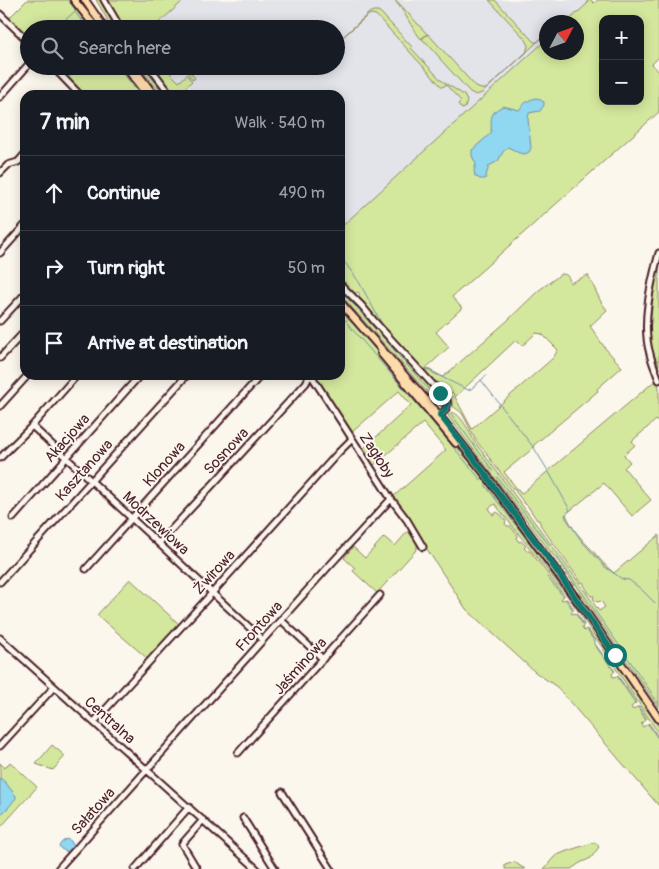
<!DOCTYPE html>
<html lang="en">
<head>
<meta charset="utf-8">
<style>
	:root { --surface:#171b24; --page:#242831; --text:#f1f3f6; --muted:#9ea1a6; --line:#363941 }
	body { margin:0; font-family:Pangolin,sans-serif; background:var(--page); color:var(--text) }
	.controls { position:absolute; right:15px; top:15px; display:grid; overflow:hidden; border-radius:10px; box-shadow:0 2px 12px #0003 }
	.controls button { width:45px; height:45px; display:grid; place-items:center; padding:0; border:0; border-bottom:1px solid var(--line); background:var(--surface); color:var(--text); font:25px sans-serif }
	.compass { position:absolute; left:539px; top:15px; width:45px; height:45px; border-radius:50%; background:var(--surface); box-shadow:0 2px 12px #0003; rotate:49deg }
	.stop { position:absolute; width:15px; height:15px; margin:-11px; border:4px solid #0f766e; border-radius:50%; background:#fff }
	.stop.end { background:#0f766e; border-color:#fff; box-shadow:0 1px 5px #0008 }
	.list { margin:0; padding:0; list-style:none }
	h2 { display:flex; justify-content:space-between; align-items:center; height:65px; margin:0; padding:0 20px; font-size:21px }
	h2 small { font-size:16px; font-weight:400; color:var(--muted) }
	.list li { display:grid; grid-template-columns:32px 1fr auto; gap:15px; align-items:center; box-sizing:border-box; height:75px; padding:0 20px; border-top:1px solid var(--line) }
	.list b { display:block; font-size:19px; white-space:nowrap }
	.list em { font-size:16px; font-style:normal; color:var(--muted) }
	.icon { flex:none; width:28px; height:28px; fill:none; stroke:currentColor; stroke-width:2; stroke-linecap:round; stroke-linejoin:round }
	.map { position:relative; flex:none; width:659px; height:869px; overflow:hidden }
	.search { position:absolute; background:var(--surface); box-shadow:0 2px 12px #0003; left:20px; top:20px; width:325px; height:55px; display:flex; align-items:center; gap:12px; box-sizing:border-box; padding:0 18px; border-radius:28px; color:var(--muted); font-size:19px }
	.panel { position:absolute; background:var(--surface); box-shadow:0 2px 12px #0003; left:20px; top:90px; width:325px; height:290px; border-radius:15px }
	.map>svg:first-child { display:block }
	.built { fill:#e2e4ea }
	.green { fill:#d3e89d; stroke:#8e8464; fill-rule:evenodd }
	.water { fill:#90d7f1; stroke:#748da2 }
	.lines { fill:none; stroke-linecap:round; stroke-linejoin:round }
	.stream { stroke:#748da2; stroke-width:1 }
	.minor-casing { stroke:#4a1f2b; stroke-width:9 }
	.major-casing { stroke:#4a1f2b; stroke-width:10 }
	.minor { stroke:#fbf7ec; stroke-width:5 }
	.major { stroke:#fddcac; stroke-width:6 }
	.route { stroke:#0f766e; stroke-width:6 }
	.labels { text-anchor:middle; stroke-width:4; stroke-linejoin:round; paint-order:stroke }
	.street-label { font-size:15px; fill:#4a1f2b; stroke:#fbf7ec }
</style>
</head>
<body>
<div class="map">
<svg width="659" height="869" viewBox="0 0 659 869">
	<rect width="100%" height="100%" fill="#fbf7ec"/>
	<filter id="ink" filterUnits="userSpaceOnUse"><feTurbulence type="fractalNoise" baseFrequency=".02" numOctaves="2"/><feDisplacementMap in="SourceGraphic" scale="10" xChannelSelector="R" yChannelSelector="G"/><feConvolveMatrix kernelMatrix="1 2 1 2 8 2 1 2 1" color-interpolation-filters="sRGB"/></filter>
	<g filter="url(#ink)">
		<path class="built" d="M179 0H591L570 22H546V44L340 232V95H185L192 89 188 85 180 91 153 66H336V29H148Z"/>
		<path class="green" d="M27 0H72L94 29H29V39L8 19Z
			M96 0H102L104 5 103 6 116 29H113L111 26Z
			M109 0H184L152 29H126L129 24 127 21 121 22 118 20 108 4Z
			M396 0 427 34 421 39C411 28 406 13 396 2Z
			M489 0H495L534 42H537L546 34 482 93 476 95 470 92 440 59V58L426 42H425L422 39 428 34 476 87 481 89H486L526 53 528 46 527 41Z
			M588 0H591L594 3 598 0H659V57L652 64 659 72V112L452 297 462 308 436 332 449 347 426 368 443 377 507 321 538 291 561 274C568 274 569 277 570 283L588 275 601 302 607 310 590 326 605 348 622 367 597 389 598 391 534 445 531 450 504 472 521 494 656 380 659 387V424L656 420 632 441 635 445 624 455 630 462 624 468 651 500 632 516 604 483 566 514C571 528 582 540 592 550 599 558 605 566 614 573L659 535V708L565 571 449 417 448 415 452 412C463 415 470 435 477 445 518 500 560 555 599 611L605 607 601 601 597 602 593 599 594 596H591L584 585V583L581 582 541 526 539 520H537L527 505 525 504 515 491 516 489 512 488 487 455V453C474 442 471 429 463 415 458 407 454 412 451 399L454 395 452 392 448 395 437 387 438 383 436 381 432 382 358 298 357 297 360 294 358 292 353 294 340 280V228L546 40V52H576V22H567L587 4ZM603 19H640V101H603ZM536 333 542 334 558 350 553 358 472 429 455 397 516 340 522 346Z
			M373 11H378L381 13 412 47 411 48 442 81 464 95 467 101 465 108 462 109 458 104 461 101 446 85 442 87 376 15 371 14 367 16 336 43 369 13Z
			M80 66H121L143 95H82L67 79Z
			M152 66H166L169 69 168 71 179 82 190 72 195 78 193 80 189 75 188 77 192 81C186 87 180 96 170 91Z
			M144 67H147L168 95H162L143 71Z
			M659 266V366L649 343 653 294Z
			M340 290 356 307 357 306 346 293 362 309 371 321 361 310 360 312 376 330 378 329 441 399 443 404 441 407 434 400 340 294Z
			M340 297 439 408H436L412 379 340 299Z
			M340 309 369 342 498 496 591 623 659 724V734L572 602 495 504 489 508 493 515 497 512 501 515 506 521 505 524 507 526H510L518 536 517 539 519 542 521 541 526 546 524 548 527 551H530L564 595V596L561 599 562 600 567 599 574 609 571 613 572 614 576 613 584 624 582 628 584 631 586 629 588 630 595 640V644L614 670 615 671 612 674 613 677 618 676 635 700 636 703 631 707 633 710 637 707H639L646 717V719L641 724 643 727 649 723 659 738 658 743 659 745V806L557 687 535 672 466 609 393 497 446 450 423 423 373 466 362 450 411 405 399 391 351 433 313 375H340Z
			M447 418 562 571 659 711V714L566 578 512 506 447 422Z
			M408 531 417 544V549L377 593 353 571 355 568 344 558 353 547 365 558 384 537 395 546Z
			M130 579 180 625 148 659 97 615Z
			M52 745 65 756 53 770 36 764Z
			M10 762 37 787 0 828V763L5 768Z
			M595 842 599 847 591 858 580 863 571 869H544L555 856 567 851Z
			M514 862 525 869H505V865Z"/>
		<path class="water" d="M537 98 544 102V105L540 111 529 113 528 119 531 148 529 152 525 154 519 153 508 147 503 152 498 161 489 166 485 179H480L475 176 474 170 476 164 472 156V150L491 133C492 119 488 113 503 106L519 110C524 103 529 99 537 98Z
			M0 778 5 782 16 796V798L8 808 0 815Z
			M67 839 71 841 73 845 72 850 67 852 61 849 59 846 62 842Z"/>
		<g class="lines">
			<path class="stream" d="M68 0 75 9V12
				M100 0 116 29
				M55 29 73 13 75 12 88 29
				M118 66 140 95
				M145 69 165 95
				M340 258 346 264 359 282 382 324 421 367 468 390 471 389 486 376
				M340 290 356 307
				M357 310 359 308
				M360 311 442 405
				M340 315 343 318
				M344 321 347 320
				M347 323 423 411 481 480
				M481 380 534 448 550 474 570 510 565 515 566 518 581 540 605 567 622 579 629 580 641 589 655 603
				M451 414 493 471
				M497 477 549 545
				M485 485 537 553
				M553 551 621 648 659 704
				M541 559 579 610 659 727
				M547 577 563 596
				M566 600 573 610
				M576 614 583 625
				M587 630 594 641V644L614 671
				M617 676 635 703
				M638 707 645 719
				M648 724 659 740"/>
			<g class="minor-casing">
				<path id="minor" d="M104 0 121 29
					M0 14 29 42
					M52 66 80 95
					M149 66 171 95
					M0 97 29 64
					M0 173 8 165 18 162 25 154
					M0 253 25 225
					M659 253C651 282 641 324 650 354 652 363 656 371 659 380
					M340 284 362 306 375 322 446 399C450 407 444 412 438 417
					M0 321 25 294
					M0 358 25 331
					M311 375 391 499 407 520 423 547
					M0 406 28 375
					M32 426 263 640
					M0 458 32 426 77 375
					M13 518 140 375
					M159 543 306 383 310 375
					M86 569 261 375
					M0 582 187 375
					M281 620 323 659
					M0 638 257 869
					M94 722 213 592 338 453 352 439
					M0 746 54 687
					M238 753 380 595
					M282 792 331 869
					M243 818 275 869
					M58 869 329 566 391 499
					M135 869 189 807
					M197 869 182 844 203 820"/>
			</g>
			<g class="major-casing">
				<path id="major" d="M74 0 97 29
					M85 0 105 29
					M125 66 147 95
					M132 66 154 95
					M340 302 433 408 486 475 585 611 659 719
					M381 353 456 443"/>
			</g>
			<use href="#minor" class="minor"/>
			<use href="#major" class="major"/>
		</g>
	</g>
	<g class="lines" filter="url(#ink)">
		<path class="route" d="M440 393C449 402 450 407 440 415L486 475 492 484 547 557 615 655"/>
	</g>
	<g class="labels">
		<g class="street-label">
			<text transform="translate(67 438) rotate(-48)" y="5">Akacjowa</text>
			<text transform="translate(226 451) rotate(-47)" y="5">Sosnowa</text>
			<text transform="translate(377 455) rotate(57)" y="5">Zagłoby</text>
			<text transform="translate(164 464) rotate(-48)" y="5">Klonowa</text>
			<text transform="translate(84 470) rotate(-48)" y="5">Kasztanowa</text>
			<text transform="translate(156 523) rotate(43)" y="5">Modrzewiowa</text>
			<text transform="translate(214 572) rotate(-48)" y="5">Żwirowa</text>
			<text transform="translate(259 626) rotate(-48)" y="5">Frontowa</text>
			<text transform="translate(300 666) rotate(-48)" y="5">Jaśminowa</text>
			<text transform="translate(110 720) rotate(42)" y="5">Centralna</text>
			<text transform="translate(93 811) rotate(-48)" y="5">Sałatowa</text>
		</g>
	</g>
</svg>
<div class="controls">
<button>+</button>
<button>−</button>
</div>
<svg class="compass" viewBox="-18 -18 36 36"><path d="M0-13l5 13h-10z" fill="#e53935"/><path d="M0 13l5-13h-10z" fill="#9ea1a6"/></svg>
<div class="stop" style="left:615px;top:655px"></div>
<div class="stop end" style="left:440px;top:393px"></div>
<div class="search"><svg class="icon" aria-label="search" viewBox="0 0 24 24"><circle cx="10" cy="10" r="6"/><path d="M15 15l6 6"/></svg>Search here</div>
<section class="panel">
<h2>7 min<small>Walk · 540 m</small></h2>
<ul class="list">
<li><svg class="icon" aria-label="ahead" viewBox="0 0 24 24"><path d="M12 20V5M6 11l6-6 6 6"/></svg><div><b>Continue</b></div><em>490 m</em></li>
<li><svg class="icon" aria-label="right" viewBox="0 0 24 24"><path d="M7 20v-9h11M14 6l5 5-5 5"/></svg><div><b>Turn right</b></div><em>50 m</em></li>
<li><svg class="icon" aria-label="arrive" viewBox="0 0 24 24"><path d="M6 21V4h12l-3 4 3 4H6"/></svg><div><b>Arrive at destination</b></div></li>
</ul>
</section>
</div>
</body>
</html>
